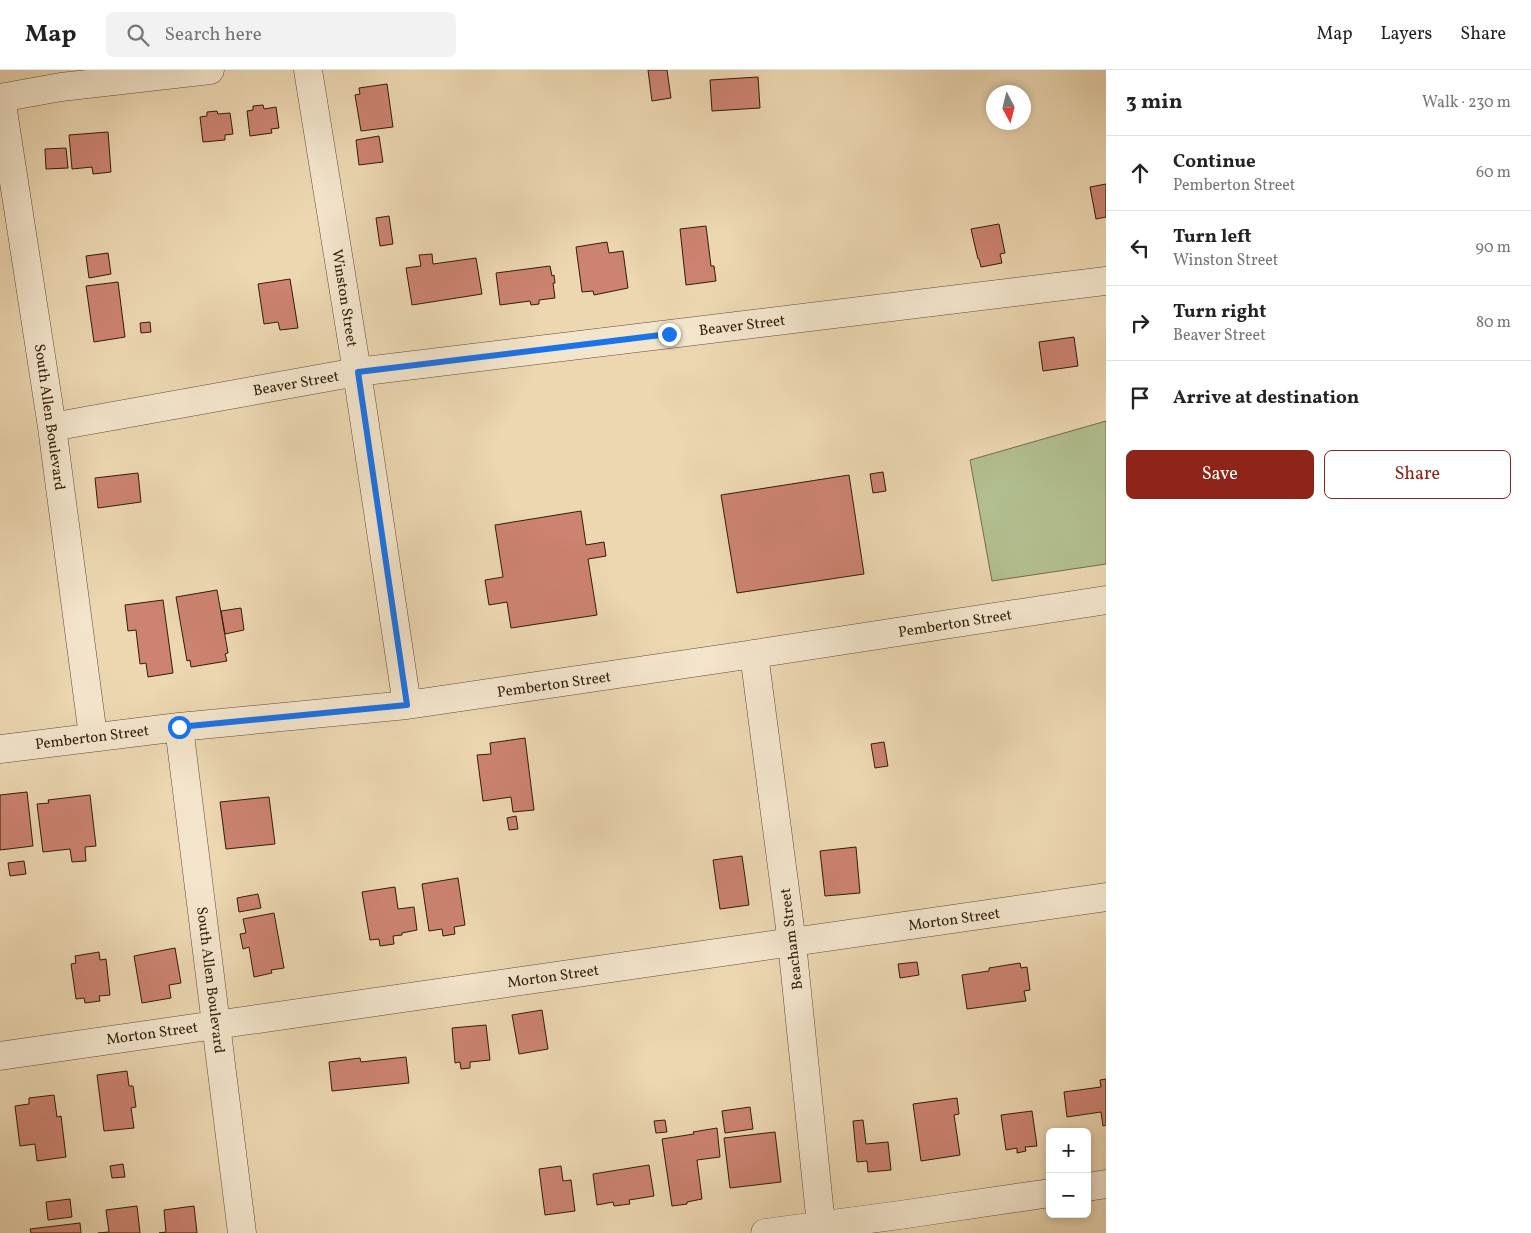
<!DOCTYPE html>
<html lang="en">
<head>
<meta charset="utf-8">
<style>
	:root { --surface:#fff; --page:#f2f2f2; --text:#222; --muted:#767676; --line:#e0e0e0; --accent:#8f2418 }
	body { margin:0; font-family:Vollkorn,serif; background:var(--page); color:var(--text) }
	.controls { position:absolute; right:15px; bottom:15px; display:grid; overflow:hidden; border-radius:8px; box-shadow:0 2px 8px #0003 }
	.controls button { width:45px; height:45px; display:grid; place-items:center; padding:0; border:0; border-bottom:1px solid var(--line); background:var(--surface); color:var(--text); font:25px sans-serif }
	.compass { position:absolute; left:986px; top:15px; width:45px; height:45px; border-radius:50%; background:var(--surface); box-shadow:0 2px 8px #0003; rotate:173deg }
	.stop { position:absolute; width:15px; height:15px; margin:-11px; border:4px solid #1a73e8; border-radius:50%; background:#fff }
	.stop.end { background:#1a73e8; border-color:#fff; box-shadow:0 1px 5px #0008 }
	.list { margin:0; padding:0; list-style:none }
	h2 { display:flex; justify-content:space-between; align-items:center; height:65px; margin:0; padding:0 20px; font-size:21px }
	h2 small { font-size:16px; font-weight:400; color:var(--muted) }
	.list li { display:grid; grid-template-columns:32px 1fr auto; gap:15px; align-items:center; box-sizing:border-box; height:75px; padding:0 20px; border-top:1px solid var(--line) }
	.list b { display:block; font-size:19px; white-space:nowrap }
	.list p { margin:0; font-size:16px; white-space:nowrap; color:var(--muted) }
	.list em { font-size:16px; font-style:normal; color:var(--muted) }
	.actions { display:flex; gap:10px; padding:15px 20px }
	.actions a { flex:1; padding:11px 0; border:1px solid var(--accent); border-radius:8px; text-align:center; font-size:18px; color:var(--accent) }
	.actions .main { background:var(--accent); color:#fff }
	.icon { flex:none; width:28px; height:28px; fill:none; stroke:currentColor; stroke-width:2; stroke-linecap:round; stroke-linejoin:round }
	.map { position:relative; flex:none; width:1106px; height:1163px; overflow:hidden }
	header { display:flex; align-items:center; gap:30px; box-sizing:border-box; height:70px; padding:0 25px; background:var(--surface); border-bottom:1px solid var(--line) }
	header strong { font-size:24px }
	nav { display:flex; gap:28px; margin-inline-start:auto; font-size:18px }
	.search { width:350px; height:45px; background:var(--page); display:flex; align-items:center; gap:12px; box-sizing:border-box; padding:0 18px; border-radius:8px; color:var(--muted); font-size:19px }
	main { display:flex }
	aside { flex:1; background:var(--surface) }
	.map>svg:first-child { display:block }
	.green { fill:#b2bf90; stroke:#726d4d }
	.building { fill:#cc8371; stroke:#311b0a }
	.lines { fill:none; stroke-linecap:round; stroke-linejoin:round }
	.minor-casing { stroke:#604a34; stroke-width:29 }
	.minor { stroke:#f3e5cc; stroke-width:28 }
	.route { stroke:#1a73e8; stroke-width:6 }
	.labels { text-anchor:middle; stroke-width:4.5; stroke-linejoin:round; paint-order:stroke }
	.street-label { font-size:15px; fill:#311b0a; stroke:#f3e5cc }
</style>
</head>
<body>
<header>
<strong>Map</strong>
<div class="search"><svg class="icon" aria-label="search" viewBox="0 0 24 24"><circle cx="10" cy="10" r="6"/><path d="M15 15l6 6"/></svg>Search here</div>
<nav><a>Map</a><a>Layers</a><a>Share</a></nav>
</header>
<main>
<div class="map">
<svg width="1106" height="1163" viewBox="0 0 1106 1163">
	<rect width="100%" height="100%" fill="#ecd7b1"/>
	<filter id="stains"><feTurbulence type="fractalNoise" baseFrequency=".004" numOctaves="4"/><feColorMatrix values="0 0 0 0 .2 0 0 0 0 .09 0 0 0 0 .02 0 0 0 .5 -.17"/></filter>
	<radialGradient id="worn" r=".72"><stop offset=".6" stop-color="#630" stop-opacity="0"/><stop offset="1" stop-color="#630" stop-opacity=".3"/></radialGradient>
	<path class="green" d="M1106 351V494L992 511 970 390Z"/>
	<path class="building" d="M648 0H667L671 28 652 31Z
		M758 7 760 38 712 41 710 10Z
		M387 14 393 57 361 61 355 25 360 24 359 18Z
		M263 35 264 39 276 37 279 58 271 59 272 63 250 66 247 41 253 40V36Z
		M217 41 218 44 230 43 233 64 225 65V70L203 72 200 47 207 46V42Z
		M108 62 111 102 93 104 92 97 72 99 69 65Z
		M379 66 383 92 359 95 356 70Z
		M66 78 68 98 46 99 45 79Z
		M1106 114V147L1096 149 1090 117Z
		M389 146 393 174 380 176 376 148Z
		M999 154 1005 183 1000 184 1002 193 981 197 979 189H978L971 159Z
		M706 156 711 196H714L716 211 686 215 680 159Z
		M607 172 609 183 623 181 628 218 594 225 593 221 582 222 576 177Z
		M108 183 111 204 89 208 86 186Z
		M432 184 433 194 476 188 482 224 412 235 406 198 421 196 419 185Z
		M550 196 552 206 554 205 555 213H553L555 228 539 230V234L531 235 530 231 500 235 496 203Z
		M290 209 298 258 280 260 278 252 264 254 258 214Z
		M118 212 125 267 94 272 86 216Z
		M150 252 151 262 141 263 140 253Z
		M1074 267 1078 296 1043 301 1039 272Z
		M883 402 886 421 873 423 870 404Z
		M138 403 141 432 98 438 95 408Z
		M849 405 864 504 737 523 721 425Z
		M581 441 586 475 604 472 606 486 588 489 597 545 511 558 507 532 489 535 485 510 503 507 495 455Z
		M217 520 228 583 225 584 227 591 191 597 190 590 187 591 176 527Z
		M163 530 173 603 148 607 146 593 140 594 136 560 128 561 125 535Z
		M241 538 244 560 225 564 221 541Z
		M525 668 534 740 513 742 511 727 483 731 477 685 491 684 490 673Z
		M884 672 888 696 875 698 871 674Z
		M27 722 33 776 0 780V725Z
		M90 725 96 776 85 777 86 791 72 792 70 779 43 782 37 734 49 733 48 730Z
		M269 727 275 774 226 779 220 732Z
		M516 746 518 759 509 760 507 748Z
		M856 777 860 823 825 826 820 781Z
		M742 786 749 835 720 839 713 790Z
		M24 791 26 804 10 806 8 793Z
		M458 808 465 855 454 857 455 864 443 866 442 859 429 861 422 814Z
		M395 817 398 839 414 837 417 860 402 863V865L393 866 394 874 380 876 379 869 370 870 362 822Z
		M258 824 261 838 239 842 237 828Z
		M274 843 284 898 271 900 272 903 254 907 249 877 243 879 240 864 246 863 243 849Z
		M175 878 181 913 169 915 171 928 142 933 134 886Z
		M99 882 100 890 106 889 110 925 99 926 100 931 85 933 84 928 76 929 71 894 76 893 75 886Z
		M917 892 919 905 900 908 898 894Z
		M1020 893 1021 898 1027 897 1030 920 1024 921 1026 931 967 939 962 905 989 901V898Z
		M542 940 548 979 519 984 512 945Z
		M486 955 490 990 470 992V998L461 999 460 992 455 993 452 958Z
		M406 987 409 1013 332 1021 329 992 360 988 361 992Z
		M127 1001 129 1016H133L136 1037 131 1038 134 1058 104 1061 97 1005Z
		M1106 1009V1055L1103 1056 1101 1042 1067 1047 1064 1022 1101 1017 1100 1010Z
		M54 1025 57 1047 61 1046 66 1087 37 1091 35 1074 20 1076 15 1036 29 1034V1028Z
		M957 1028 959 1044 954 1045 960 1085 921 1091 913 1034Z
		M750 1037 753 1059 725 1063 722 1041Z
		M1032 1041 1037 1076 1025 1077 1026 1081 1017 1083V1078L1006 1080 1001 1045Z
		M665 1050 667 1062 656 1063 654 1051Z
		M863 1050 866 1074 888 1072 891 1100 868 1102 867 1091 857 1092 853 1051Z
		M717 1058 720 1087 697 1090 702 1129 687 1132V1134L672 1136 662 1069 694 1064 693 1062Z
		M775 1062 781 1112 730 1118 724 1068Z
		M123 1094 125 1107 112 1108 110 1096Z
		M649 1095 654 1126 629 1130 630 1134 614 1136 613 1132 597 1135 593 1104Z
		M561 1096 563 1111 571 1110 575 1141 545 1145 539 1099Z
		M70 1129 72 1147 48 1150 46 1132Z
		M137 1136 140 1163H98L109 1162 106 1140Z
		M194 1136 197 1163H159L166 1162 164 1140Z
		M80 1153 81 1163H31L30 1159Z"/>
	<g class="lines">
		<g class="minor-casing">
			<path id="minor" d="M308 0 357 302 407 635
				M0 28 61 17 210 0
				M1 28 52 357 93 666
				M52 357 357 302 1106 211
				M754 584 792 873 821 1155
				M179 657 242 1163
				M0 679 179 657 407 635 754 584 1106 530
				M0 986 1106 827
				M1087 1117 1106 1114
				M765 1163 900 1145 1050 1123"/>
		</g>
		<use href="#minor" class="minor"/>
	</g>
	<g class="lines">
		<path class="route" d="M179 657 407 635 358 302 669 264"/>
	</g>
	<g class="labels">
		<g class="street-label">
			<text transform="translate(345 228) rotate(81)" y="5">Winston Street</text>
			<text transform="translate(742 255) rotate(-7)" y="5">Beaver Street</text>
			<text transform="translate(296 313) rotate(-10)" y="5">Beaver Street</text>
			<text transform="translate(50 347) rotate(82)" y="5">South Allen Boulevard</text>
			<text transform="translate(955 553) rotate(-9)" y="5">Pemberton Street</text>
			<text transform="translate(554 614) rotate(-8)" y="5">Pemberton Street</text>
			<text transform="translate(92 667) rotate(-7)" y="5">Pemberton Street</text>
			<text transform="translate(954 849) rotate(-8)" y="5">Morton Street</text>
			<text transform="translate(791 869) rotate(-97)" y="5">Beacham Street</text>
			<text transform="translate(553 906) rotate(-8)" y="5">Morton Street</text>
			<text transform="translate(211 910) rotate(83)" y="5">South Allen Boulevard</text>
			<text transform="translate(152 963) rotate(-8)" y="5">Morton Street</text>
		</g>
	</g>
	<rect width="100%" height="100%" filter="url(#stains)"/>
	<rect width="100%" height="100%" fill="url(#worn)"/>
</svg>
<div class="controls">
<button>+</button>
<button>−</button>
</div>
<svg class="compass" viewBox="-18 -18 36 36"><path d="M0-13l5 13h-10z" fill="#e53935"/><path d="M0 13l5-13h-10z" fill="#767676"/></svg>
<div class="stop" style="left:179px;top:657px"></div>
<div class="stop end" style="left:669px;top:264px"></div>
</div>
<aside>
<h2>3 min<small>Walk · 230 m</small></h2>
<ul class="list">
<li><svg class="icon" aria-label="ahead" viewBox="0 0 24 24"><path d="M12 20V5M6 11l6-6 6 6"/></svg><div><b>Continue</b><p>Pemberton Street</p></div><em>60 m</em></li>
<li><svg class="icon" aria-label="left" viewBox="0 0 24 24"><path d="M17 20v-9H6M10 6l-5 5 5 5"/></svg><div><b>Turn left</b><p>Winston Street</p></div><em>90 m</em></li>
<li><svg class="icon" aria-label="right" viewBox="0 0 24 24"><path d="M7 20v-9h11M14 6l5 5-5 5"/></svg><div><b>Turn right</b><p>Beaver Street</p></div><em>80 m</em></li>
<li><svg class="icon" aria-label="arrive" viewBox="0 0 24 24"><path d="M6 21V4h12l-3 4 3 4H6"/></svg><div><b>Arrive at destination</b></div></li>
</ul>
<div class="actions"><a class="main">Save</a><a>Share</a></div>
</aside>
</main>
</body>
</html>
